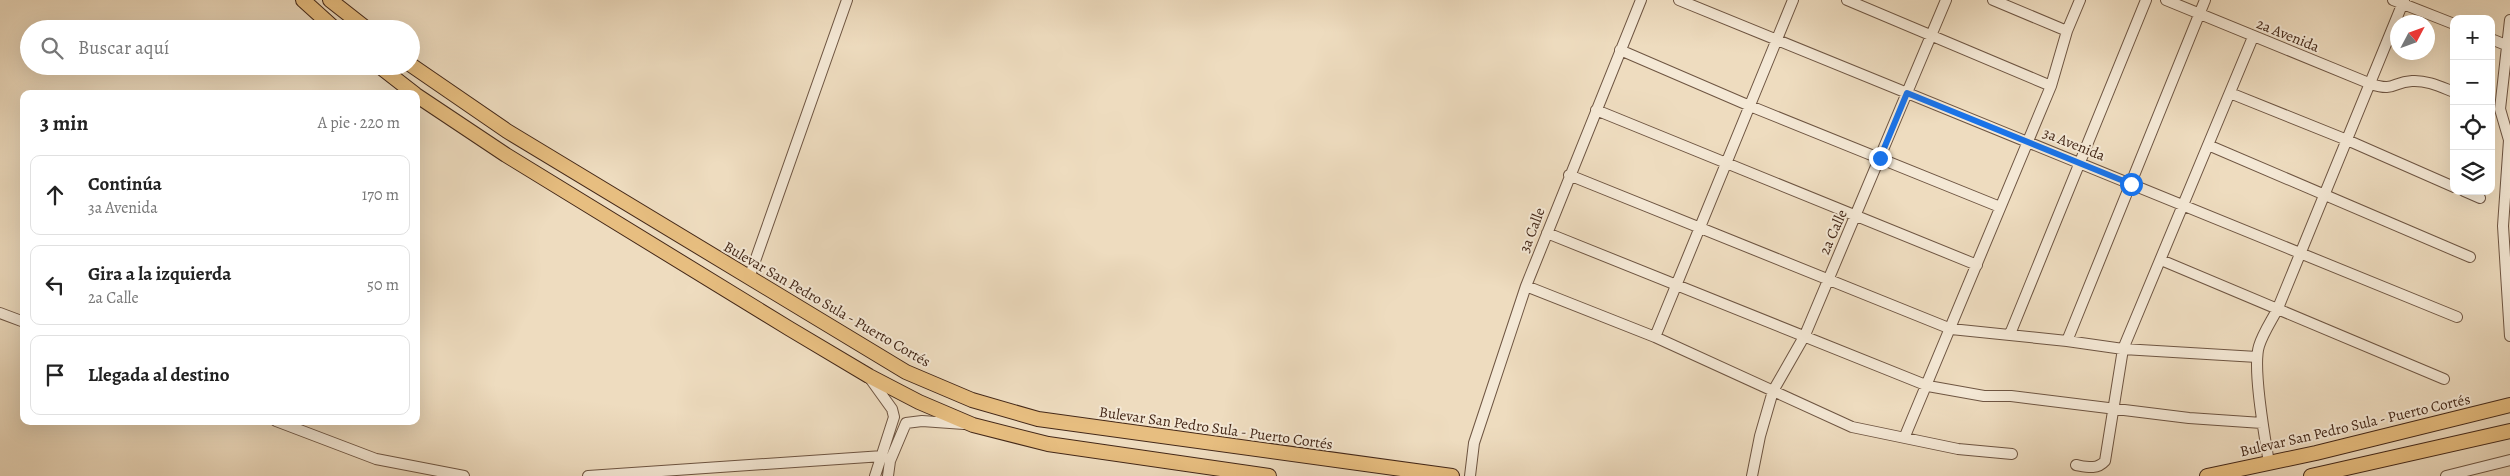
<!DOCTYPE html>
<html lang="es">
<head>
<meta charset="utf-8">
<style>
	:root { --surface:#fff; --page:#f2f2f2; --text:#222; --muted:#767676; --line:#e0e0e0 }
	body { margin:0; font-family:Alegreya,serif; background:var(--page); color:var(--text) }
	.controls { position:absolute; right:15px; top:15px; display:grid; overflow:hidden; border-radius:10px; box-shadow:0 5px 20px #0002 }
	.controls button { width:45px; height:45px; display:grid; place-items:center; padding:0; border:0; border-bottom:1px solid var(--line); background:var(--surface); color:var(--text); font:25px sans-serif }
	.compass { position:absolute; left:2390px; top:15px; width:45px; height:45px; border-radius:50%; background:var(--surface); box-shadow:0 5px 20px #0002; rotate:49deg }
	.stop { position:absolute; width:15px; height:15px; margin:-11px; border:4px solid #1a73e8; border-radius:50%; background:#fff }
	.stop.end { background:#1a73e8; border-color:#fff; box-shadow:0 1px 5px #0008 }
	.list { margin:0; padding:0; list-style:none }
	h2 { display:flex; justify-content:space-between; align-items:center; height:65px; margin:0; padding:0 20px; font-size:21px }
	h2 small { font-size:16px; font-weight:400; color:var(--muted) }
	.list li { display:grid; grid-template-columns:32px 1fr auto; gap:15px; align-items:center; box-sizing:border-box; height:80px; margin:0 10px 10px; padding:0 10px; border:1px solid var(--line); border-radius:10px }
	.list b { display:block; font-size:19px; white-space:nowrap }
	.list p { margin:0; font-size:16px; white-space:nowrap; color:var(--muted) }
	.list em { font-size:16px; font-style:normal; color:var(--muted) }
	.icon { flex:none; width:28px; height:28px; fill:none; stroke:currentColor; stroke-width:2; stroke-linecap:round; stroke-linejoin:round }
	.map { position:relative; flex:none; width:2510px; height:476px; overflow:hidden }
	.search { position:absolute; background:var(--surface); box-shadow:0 5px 20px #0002; left:20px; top:20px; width:400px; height:55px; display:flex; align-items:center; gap:12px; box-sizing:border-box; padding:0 18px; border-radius:28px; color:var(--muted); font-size:19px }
	.panel { position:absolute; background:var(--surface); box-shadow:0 5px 20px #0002; left:20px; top:90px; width:400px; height:335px; border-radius:10px }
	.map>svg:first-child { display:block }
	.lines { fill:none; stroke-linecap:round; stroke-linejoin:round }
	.minor-casing { stroke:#6e5542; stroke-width:12 }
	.highway-casing { stroke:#442818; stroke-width:16 }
	.minor { stroke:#f4e8d5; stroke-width:10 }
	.highway { stroke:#e7be80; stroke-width:14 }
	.route { stroke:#1a73e8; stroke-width:6 }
	.labels { text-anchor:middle; stroke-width:4; stroke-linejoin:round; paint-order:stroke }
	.street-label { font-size:15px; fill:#442818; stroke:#f4e8d5 }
</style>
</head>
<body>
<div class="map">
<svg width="2510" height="476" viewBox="0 0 2510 476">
	<rect width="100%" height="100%" fill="#eedcbf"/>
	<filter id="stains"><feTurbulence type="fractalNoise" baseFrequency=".004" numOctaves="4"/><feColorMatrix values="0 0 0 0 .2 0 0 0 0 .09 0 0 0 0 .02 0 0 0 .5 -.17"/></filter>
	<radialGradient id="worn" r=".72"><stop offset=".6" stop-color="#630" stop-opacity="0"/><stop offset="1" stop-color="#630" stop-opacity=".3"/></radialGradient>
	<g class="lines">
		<g class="minor-casing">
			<path id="minor" d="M1679 0 2457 317
				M1847 0 2051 86
				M1993 0 2067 31
				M2166 0 2371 84C2395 92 2392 82 2412 81 2427 80 2441 87 2454 92
				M2393 0 2454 24
				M2510 20 2500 109 2509 140 2503 226 2510 336
				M2491 39 2506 45
				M1620 50 1750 106 2000 207
				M2230 93 2347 140 2454 187
				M1596 110 1977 265
				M2208 145 2470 257
				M1569 175 1951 329 2067 341 2123 349 2257 357
				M2464 191 2480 198
				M1547 233 1928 386 1984 396H2011L2189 418 2262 423
				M2161 260 2444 379
				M749 278 847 0
				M1526 286 1655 337 1852 427 1958 449 2012 454
				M0 313 24 322
				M2010 334 2146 0
				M1655 337 1793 0
				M2067 341 2205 0
				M869 377 892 409 894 417 875 476
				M276 421 376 459 464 476
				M1905 436 2051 86 2067 31 2080 0
				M2269 463C2265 438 2252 368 2259 346 2263 333 2272 320 2278 308L2404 0
				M2076 465C2087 467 2097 470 2105 461L2123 349 2253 37
				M588 476 883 456
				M888 476 890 461 906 423 922 421 964 424
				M1470 476 1474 443 1526 286 1641 0
				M1752 476 1760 436 1773 391 1805 335 1946 0
				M2446 476 2510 460"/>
		</g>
		<g class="highway-casing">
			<path id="highway" d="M303 0 335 29
				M330 0 367 29
				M411 65 507 131 906 372 972 400 1038 419 1452 476
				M379 66 415 94
				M416 95 506 155 790 329 869 376 919 402 973 425 1048 444 1269 476
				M2207 476 2316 453 2510 405
				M2311 476 2510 431"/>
		</g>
		<use href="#minor" class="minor"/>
		<use href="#highway" class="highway"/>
	</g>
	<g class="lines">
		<path class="route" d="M1880 158 1907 93 2131 184"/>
	</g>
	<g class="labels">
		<g class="street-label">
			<text transform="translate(2288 35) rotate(22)" y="5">2a Avenida</text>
			<text transform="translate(2074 144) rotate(22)" y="5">3a Avenida</text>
			<text transform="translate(1532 230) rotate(-69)" y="5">3a Calle</text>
			<text transform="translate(1833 232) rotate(-66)" y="5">2a Calle</text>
			<text transform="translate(827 304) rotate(30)" y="5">Bulevar San Pedro Sula - Puerto Cortés</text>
			<text transform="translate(2355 425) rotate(-13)" y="5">Bulevar San Pedro Sula - Puerto Cortés</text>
			<text transform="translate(1216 428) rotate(8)" y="5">Bulevar San Pedro Sula - Puerto Cortés</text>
		</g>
	</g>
	<rect width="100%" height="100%" filter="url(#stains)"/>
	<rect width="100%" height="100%" fill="url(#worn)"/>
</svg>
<div class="controls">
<button>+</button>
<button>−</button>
<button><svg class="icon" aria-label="locate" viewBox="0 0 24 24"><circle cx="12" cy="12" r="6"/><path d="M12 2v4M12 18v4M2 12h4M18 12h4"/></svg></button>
<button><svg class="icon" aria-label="layers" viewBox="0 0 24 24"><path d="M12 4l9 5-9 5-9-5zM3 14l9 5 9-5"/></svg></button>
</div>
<svg class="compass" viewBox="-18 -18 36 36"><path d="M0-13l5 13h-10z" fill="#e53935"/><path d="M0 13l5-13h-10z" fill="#767676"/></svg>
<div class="stop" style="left:2131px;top:184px"></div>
<div class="stop end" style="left:1880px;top:158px"></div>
<div class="search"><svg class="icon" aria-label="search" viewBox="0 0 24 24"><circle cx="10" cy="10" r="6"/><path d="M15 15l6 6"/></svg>Buscar aquí</div>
<section class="panel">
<h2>3 min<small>A pie · 220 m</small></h2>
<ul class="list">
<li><svg class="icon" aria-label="ahead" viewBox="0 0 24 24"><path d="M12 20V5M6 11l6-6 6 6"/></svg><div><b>Continúa</b><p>3a Avenida</p></div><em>170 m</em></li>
<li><svg class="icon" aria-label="left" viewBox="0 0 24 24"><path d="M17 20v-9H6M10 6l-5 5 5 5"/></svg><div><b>Gira a la izquierda</b><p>2a Calle</p></div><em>50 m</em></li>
<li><svg class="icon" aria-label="arrive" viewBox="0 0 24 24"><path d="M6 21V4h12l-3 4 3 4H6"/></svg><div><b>Llegada al destino</b></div></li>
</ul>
</section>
</div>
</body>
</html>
